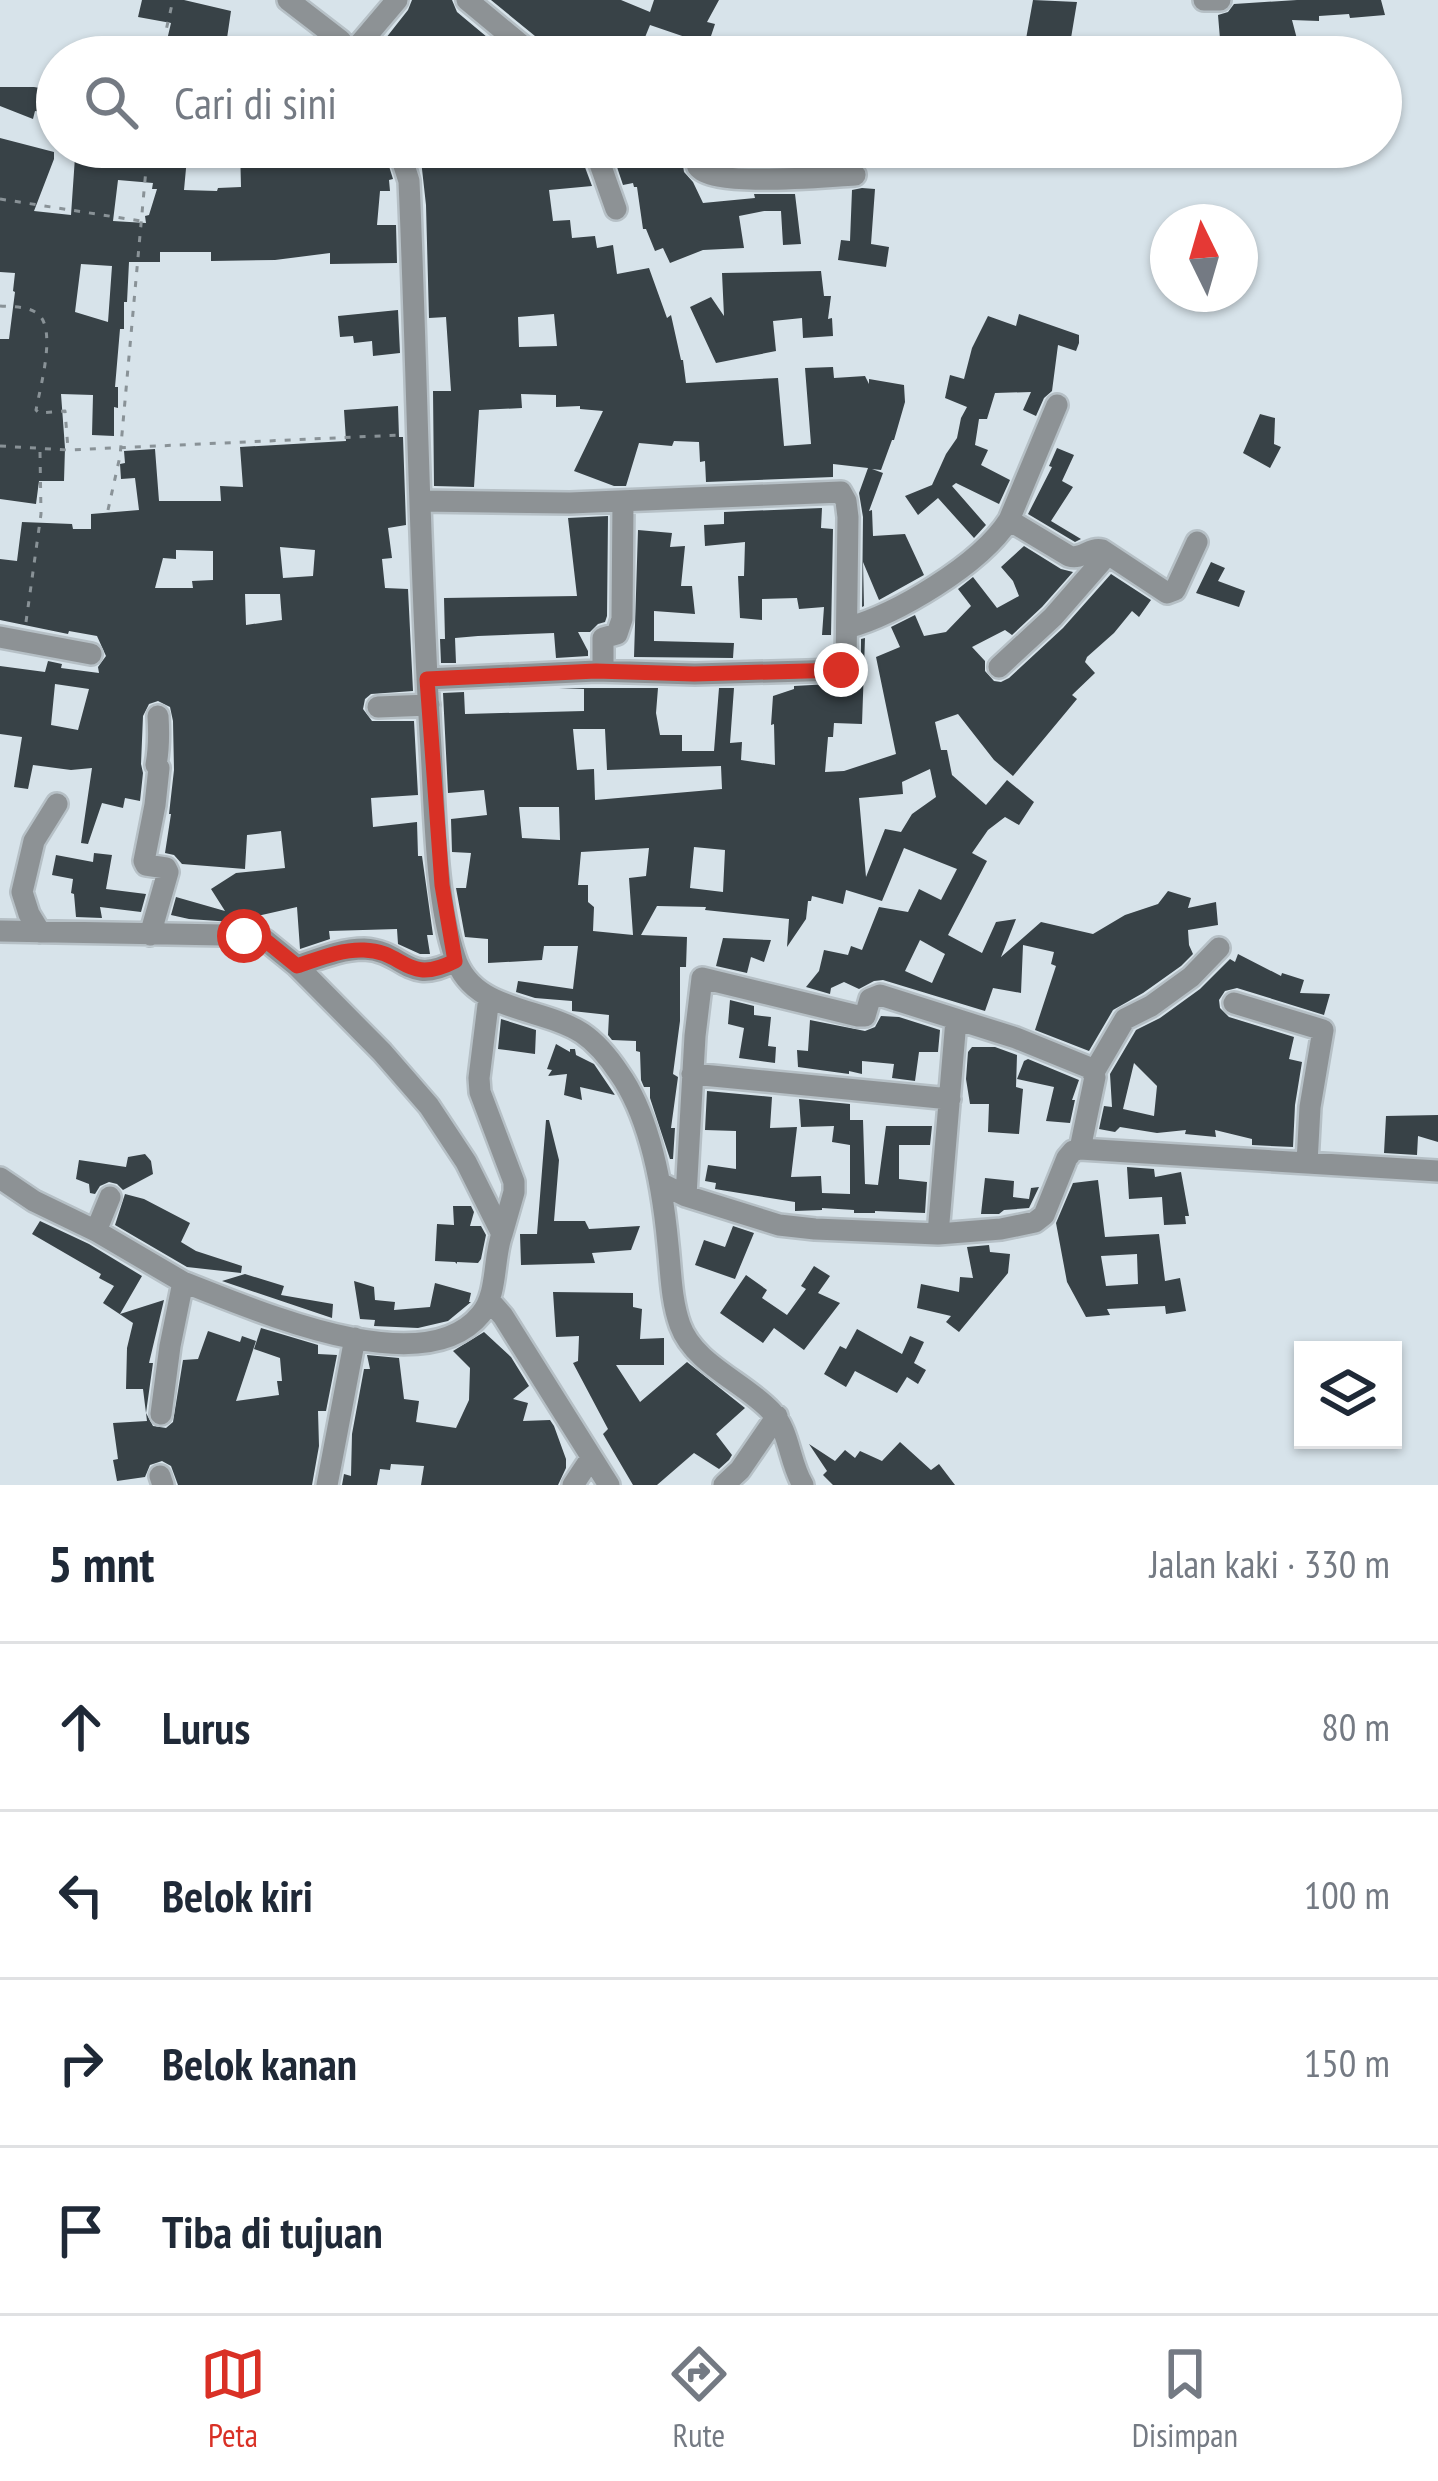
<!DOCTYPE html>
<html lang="id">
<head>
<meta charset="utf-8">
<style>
	:root { --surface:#fff; --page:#f2f2f3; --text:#1f2937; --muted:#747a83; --line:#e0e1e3; --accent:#d93025 }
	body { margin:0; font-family:"PT Sans Narrow",sans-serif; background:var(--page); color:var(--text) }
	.controls { position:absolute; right:36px; bottom:36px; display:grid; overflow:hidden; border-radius:0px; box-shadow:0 3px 9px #0004 }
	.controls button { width:108px; height:108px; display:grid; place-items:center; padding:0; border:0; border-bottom:3px solid var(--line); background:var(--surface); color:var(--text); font:60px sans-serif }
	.compass { position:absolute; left:1150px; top:204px; width:108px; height:108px; border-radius:50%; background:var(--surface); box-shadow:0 3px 9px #0004; rotate:355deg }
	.stop { position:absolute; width:36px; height:36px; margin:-27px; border:9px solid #d93025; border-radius:50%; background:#fff }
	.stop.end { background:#d93025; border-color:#fff; box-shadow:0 3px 12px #0008 }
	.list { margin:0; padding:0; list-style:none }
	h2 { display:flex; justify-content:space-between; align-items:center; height:156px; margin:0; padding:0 48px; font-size:51px }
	h2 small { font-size:39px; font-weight:400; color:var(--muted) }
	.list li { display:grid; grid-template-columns:78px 1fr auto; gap:36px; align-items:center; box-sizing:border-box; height:168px; padding:0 48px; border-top:3px solid var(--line) }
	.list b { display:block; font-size:45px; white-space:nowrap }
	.list em { font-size:39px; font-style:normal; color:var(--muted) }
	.icon { flex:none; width:66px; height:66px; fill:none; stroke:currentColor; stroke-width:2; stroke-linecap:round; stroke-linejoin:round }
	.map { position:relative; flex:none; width:1438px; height:1485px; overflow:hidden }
	.search { position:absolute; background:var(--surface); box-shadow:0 3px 9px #0004; left:36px; right:36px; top:36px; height:132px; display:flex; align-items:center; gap:30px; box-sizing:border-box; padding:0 42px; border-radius:66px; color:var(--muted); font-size:45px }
	.sheet { height:828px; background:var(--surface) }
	nav { display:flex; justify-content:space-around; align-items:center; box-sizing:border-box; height:168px; border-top:3px solid var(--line); background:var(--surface); font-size:33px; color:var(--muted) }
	nav a { display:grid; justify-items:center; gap:6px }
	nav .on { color:var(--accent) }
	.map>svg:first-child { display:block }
	.building { fill:#384247; fill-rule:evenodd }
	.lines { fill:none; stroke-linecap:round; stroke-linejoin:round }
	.minor-casing { stroke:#b6c0c6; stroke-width:26 }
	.path { stroke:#899297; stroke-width:3; stroke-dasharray:6 9; stroke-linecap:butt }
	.minor { stroke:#8d9295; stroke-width:21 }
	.route { stroke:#d93025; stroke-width:15 }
</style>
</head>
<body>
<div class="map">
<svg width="1438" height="1485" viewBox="0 0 1438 1485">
	<rect width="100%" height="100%" fill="#d7e3ea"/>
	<path class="building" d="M142 0H184L231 11 226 45 201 41 198 57H163L171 23 138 17Z
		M412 0H452L457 12 511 57H404L382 43 408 10Z
		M491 0H621L650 12 654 0H719L707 22 715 24 704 57H686L688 38 650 25 637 57H554L546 45Z
		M1033 0 1077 2 1070 44 1026 39Z
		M1297 0H1381L1385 15 1350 18 1349 14 1319 16V21L1292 20 1297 39H1220L1218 15 1228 12 1234 4Z
		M0 87H34L57 91V114L35 111 33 119 0 106Z
		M0 138 54 152V159L34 211 71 215 75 157 109 166 115 148 150 152V147H188L184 190 217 191 218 188 241 187 240 147H383L393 179 389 180 390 191H380L377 225H396L397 263 330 264V253L275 260 211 261V252H160V262H129L127 302H124V329H120L115 387H118V408L114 407V436L92 435 93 395 61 394 65 448 64 481H39L36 504 0 499V339H9L15 292 13 291 15 273 0 272ZM118 180 153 183 152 189H157L149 215 145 216 146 223 113 221ZM81 264 112 266 108 322 75 312Z
		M440 147H471L472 151 502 147H573L580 154 592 186 549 190 553 221 570 220 572 238 595 236 597 248 613 245 617 274 649 268 667 318 671 315 681 360H683L686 383 778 378 784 446 811 444 805 368 833 367 834 378 865 376 869 384V379L904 385 905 402 894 440H892L881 470 872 469 883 473 869 511 872 510 873 536 905 534 924 575 879 600 863 562 864 606 862 607 863 517 859 493 868 468 833 464V477L706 482 705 461 700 462 699 442 674 441 672 446 639 443 626 486H614L574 471 603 411 580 409V406L556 407V395L521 394 522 408 479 410 474 487 434 486 433 391H451L446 317 429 318 426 205 421 160 441 159ZM554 314 557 346 519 347 518 317Z
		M637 147H680L684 172 693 182 703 203 755 198 754 194H795L801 244 783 245 781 211H764L739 216 744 248 703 250 670 263 663 248 655 251 646 229H643L637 187H634L633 183 623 185 611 149Z
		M862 188 875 189 871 244 889 247 886 267 838 260 841 240 850 241 852 190Z
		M821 271 824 296H831L828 319 832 318 833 336 803 338 802 318 773 321 776 351 716 363 690 307 711 297 724 316 722 273Z
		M398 310 400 353 373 356 372 341 354 343 353 336 340 337 338 316Z
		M1019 314 1079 335V343L1076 351 1058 345 1052 391 1044 398 1036 416 1023 410 1031 392 995 393 987 419H979L975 445 988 450 981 465 1010 480 999 504 956 483 952 486 986 525 974 538 938 498 918 515 905 496 932 485 946 454 957 438 961 418 967 407 945 398 950 375 964 379 972 348 988 316 1016 326Z
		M398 406 399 437H403L406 525 388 528 392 558 382 559 385 588 408 589 413 691 371 694 365 699 363 709 372 721H414L418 795 371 798 373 827 417 822 418 856H422L433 935H427L430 954H420L398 944 397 929 329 931 330 939 300 949 297 907 253 917 258 921 247 923 189 919 171 915 176 897 225 911 211 889 236 873 285 868 281 831 247 835 245 869 182 864 174 855 165 853 171 814H169L174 770 173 721 170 707 158 701 149 704 143 716 141 764 143 773 140 801 125 798 123 808 102 803 88 844 81 843 92 768 71 770 33 765 28 789 14 787 22 737 0 734V666L45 672 48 661 62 664 61 668 99 673 98 667 106 656 97 636 69 631 68 634 0 620V559L17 561 22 522 72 524 73 529H91V514L139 510 135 478 121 479 120 464 125 463 124 451 155 449 159 501H221L220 486 243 487 240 447 346 441 344 410ZM280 547 315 550 313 576 283 578ZM176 550 213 551V580L192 581 193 588H155L163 558 176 559ZM245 594H280L282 620 246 625ZM55 684 89 689 78 730 51 725Z
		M1260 414 1275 418 1274 444 1281 447 1270 468 1243 453Z
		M1057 448 1074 455 1062 481 1073 487 1051 521 1081 539 1075 542 1028 514 1052 467 1049 466Z
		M822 508 821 528 833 529 831 635H822L824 607 799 609 797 598 762 599V620L740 618 738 576H744L745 542 705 546 704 525 724 524V512Z
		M608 516 607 616 605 622 598 624 590 632H578L588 651V656L556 658 554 633 478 636 455 638 456 663H441L440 639H445L444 598 577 596 568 518Z
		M638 530 672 533 670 547 685 546 681 586H692L695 614 654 611V641L734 643 733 658 634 657Z
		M1024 546 1061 569 1073 572 1042 607 1012 635 1005 630 972 647 985 661V671L994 681 1001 682 1009 678 1063 628 1111 574 1151 600 1139 617 1132 611 1114 633 1087 657 1085 662 1095 673 1072 695 1077 699 1013 776 994 760 958 714 935 722 941 750H947L952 775 986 805 1007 780 1034 802 1019 825 1005 817 988 830 972 853 987 861 948 935 982 953 996 922 1016 919 1001 957 1041 922 1093 934 1125 915 1158 904 1168 891 1191 898 1188 908 1216 902 1218 925 1188 930 1189 945 1193 954 1181 966 1143 993 1113 1010 1089 1051 1035 1030 1056 966 1051 964 1054 952 1023 945 1021 993 993 988 985 1011 883 980 874 981 859 989 844 982 831 988 830 994 806 987 819 971 824 950 848 955 851 946 862 950 879 907 908 912 919 889 941 900 957 869 904 848 882 901 846 890 843 904 812 896 811 901H808L806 919 787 947 789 919 705 910 706 907 657 906 641 935 687 937 686 967H680V1021L673 1074 678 1077 671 1128H675L673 1159H670L650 1098V1087H644L641 1080 640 1052 636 1051V1041L612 1040 608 1035 609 1015 572 1011V1001L535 998 516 992 518 981 573 989 578 946H544L542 960 488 963V939L465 937 456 888H466L471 853 452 852 451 819 487 815 484 790 448 793 443 693 464 692 465 714 584 711V689L559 688H658L656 713 660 735H682V751H714L719 688H734L730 743 742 742 741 760 775 765 774 724 771 725 773 696 794 689V686L848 683 861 666V639L865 638 862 724 834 723 833 737H828L825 772 844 771 896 754 876 657 900 647 891 627 915 615 924 636 946 632 971 606 958 589 973 577 997 608 1019 596 1013 581 1001 567ZM573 729H605L607 770 721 766 722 789 595 800 594 769 577 770ZM930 769 936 797 912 814 901 832 885 829 866 877 859 798 903 794 902 782ZM519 807H559L560 840 522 838ZM694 847 725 850 723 892 690 888ZM649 848 646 876 629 878 633 935 593 931 594 907 588 902V885H578L581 852ZM920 940 945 954 932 983 905 971Z
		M1211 562 1225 568 1218 581 1245 591 1239 607 1196 593Z
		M94 853 112 855 106 889 146 894 141 912 100 907 102 918 76 917 74 894 71 893 73 879 52 875 56 855 93 862Z
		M723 938 771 940 764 962 751 957 747 973 716 966Z
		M1238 954 1281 976 1282 973 1304 980 1300 993 1330 994 1324 1015 1237 988 1225 991 1219 1000 1220 1008 1229 1017 1294 1037 1289 1059 1302 1062 1295 1105 1293 1147 1252 1145V1139L1215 1130 1216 1137 1185 1134 1186 1130 1157 1133 1120 1127 1115 1132 1099 1129 1104 1106 1112 1107 1110 1074 1136 1030 1160 1018 1200 989 1230 959 1235 962ZM1134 1063 1157 1086 1154 1116 1123 1109Z
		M730 1000 754 1006V1015L771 1017 768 1046 776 1047 775 1063 739 1058 744 1028 728 1024Z
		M881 1016 899 1017 940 1030 938 1052H919L915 1081 892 1078 894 1064 862 1061V1074L849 1071V1074L798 1067 797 1050 808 1051 810 1020 865 1031 875 1027Z
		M501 1019 536 1030 535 1054 498 1049Z
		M556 1044 570 1052V1049H575L576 1055 594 1064 615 1095 580 1087 582 1100 564 1095 567 1074 548 1076 552 1070 547 1069Z
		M972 1047H995L1017 1055 1016 1087 1023 1089 1019 1134 988 1132 989 1104H970L966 1079 968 1052Z
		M1028 1059 1079 1080 1072 1100H1075L1070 1123 1046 1121 1054 1087 1017 1079 1024 1061Z
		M707 1091 772 1097 770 1128 797 1127 791 1177 821 1176 822 1193 850 1194V1145L832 1142 834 1126 801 1127 799 1099 850 1104V1124V1120H863L865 1184 878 1185 886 1126H932L930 1145H899V1179L927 1182 925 1213 875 1211V1213H854V1210L822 1208V1210L795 1211V1202L715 1189 716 1183 705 1181 708 1165 736 1169V1131L705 1130Z
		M1438 1115V1142L1418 1136 1417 1155 1384 1153 1386 1116Z
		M546 1120H549L559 1160 554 1221H585L589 1229 640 1226 631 1250 592 1253 595 1263 521 1265 520 1234H537Z
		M145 1154 151 1161 153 1174 123 1190 117 1184 109 1182 100 1186 95 1194 90 1193 89 1184 76 1179 79 1160 126 1167 128 1157Z
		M1127 1167 1154 1169 1155 1177 1181 1172 1189 1216H1185L1186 1224 1164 1225 1162 1197 1129 1199Z
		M985 1178 1014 1181 1013 1197 1029 1199 1031 1188 1039 1187 1029 1208 1004 1210 999 1214H981Z
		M1098 1180 1105 1237 1159 1234 1165 1281 1180 1278 1186 1311 1166 1314 1165 1306 1107 1309 1110 1315 1086 1317 1067 1282 1056 1223 1073 1183ZM1137 1254 1138 1284 1106 1286 1101 1256Z
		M125 1194 144 1199 190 1223 181 1242 196 1251 242 1266 241 1273 187 1267 115 1225Z
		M453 1206H471L474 1212 470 1226H481L486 1235 481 1259 478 1263 457 1262V1264L455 1262 435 1261 437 1224 454 1225Z
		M40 1221 89 1244 142 1276 120 1314 164 1300 149 1363H153L146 1413 153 1426 166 1428 173 1422 183 1360 198 1359 208 1331 240 1342 242 1336 256 1341 236 1401 279 1395 277 1381H282L280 1358 254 1349 261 1328 318 1345V1354L337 1355 326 1411H318L319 1446 312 1485H178L171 1466 162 1461 150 1465 145 1477 117 1481 113 1460 118 1459 113 1423 147 1421 143 1389H126L127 1348 133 1323 103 1303 114 1286 99 1278 101 1274 32 1234Z
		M733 1226 754 1233 735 1279 695 1265 704 1240 725 1247Z
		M989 1245 990 1252 1010 1254 1008 1273 959 1332 946 1322 951 1316 917 1308 921 1284 959 1292 960 1277 973 1278 967 1247Z
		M814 1266 830 1276 818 1293 840 1303 804 1350 774 1328 763 1343 720 1313 746 1275 767 1290 762 1298 787 1315 806 1289 801 1286Z
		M245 1274 284 1286 281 1295 333 1304 332 1318 222 1281Z
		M354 1281 374 1287 375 1300 395 1302 394 1310 430 1307 435 1283 471 1293 469 1302H471L448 1321 418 1328 374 1326 375 1320 360 1319Z
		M553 1292 633 1293V1307L642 1309 640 1339 664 1338V1365H616L640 1402 687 1362 745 1408 716 1434 732 1455 729 1460 719 1469 694 1453 657 1485H633L603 1434 608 1429 573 1363 578 1361 579 1336 556 1337Z
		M857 1329 902 1354 910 1336 924 1342 914 1363 926 1370 918 1384 907 1377 897 1393 855 1371 846 1387 824 1374 840 1346 846 1349Z
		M484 1332 511 1357 529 1386 513 1399 528 1403 523 1421 550 1420 554 1426 566 1459V1468L558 1485H421L424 1466 391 1464 390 1470 380 1469 377 1485H342L344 1474 351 1476 352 1434 364 1369H370L367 1355 399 1358 404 1399 419 1401 416 1422 456 1428 469 1400 470 1368 453 1351Z
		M900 1442 931 1470 939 1464 955 1485H833L823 1475 827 1471 809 1444 835 1461 845 1450 855 1458 860 1451 882 1461Z"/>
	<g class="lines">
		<g class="minor-casing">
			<path id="minor" d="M288 0 340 40 353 57
				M467 0 536 57
				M1204 0H1220
				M352 53 397 0
				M398 147 409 181C417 365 419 549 430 733 435 801 434 894 455 957 472 1012 542 1007 582 1033 597 1043 609 1058 619 1073 651 1118 663 1191 668 1245 671 1272 671 1300 680 1325 694 1364 744 1382 771 1411 790 1431 789 1462 803 1485
				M594 147 616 209
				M695 147C695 151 696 163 698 167 713 188 828 176 855 175
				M420 501 570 503 841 492 846 501 848 517 846 664 841 670 695 674 596 671 427 679
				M1009 520 1069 556C1082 560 1090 547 1102 550L1167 593 1175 590 1197 542
				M847 628C897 614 980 565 1009 520L1057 405
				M0 637 91 654
				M999 667 1053 617 1108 554
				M603 671V638L617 634 622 619 623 501
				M378 707 429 705
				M0 931 224 935 265 940 297 966 382 1052 429 1106 466 1162 502 1234C493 1258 498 1294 481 1314 423 1386 252 1308 183 1282L170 1346 161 1414
				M40 932 29 914 22 892 34 841 57 804
				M150 935 168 872 166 868 146 865 144 861 155 805 159 768 156 765C159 749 159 732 158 716
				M297 966C318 959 341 949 364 949 405 951 407 987 455 961
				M489 997 479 1078 480 1092 514 1182V1192L502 1234
				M1234 1003 1323 1030 1310 1107 1307 1163
				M1094 1072 1125 1019 1151 1006 1191 977 1219 948
				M692 1074 950 1099
				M1080 1149 1438 1171
				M0 1178 34 1201 96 1231
				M662 1184 686 1196 779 1225 815 1229 938 1234 1001 1229 1035 1222 1044 1215 1067 1158 1073 1151 1080 1149 1095 1077 1090 1068 1016 1038 880 995 870 999 865 1016H858L702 978 695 1036 686 1196
				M110 1197 96 1231 183 1282
				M938 1234 956 1020
				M489 1300 503 1316 609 1485
				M160 1476 163 1485
				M327 1485 355 1338
				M573 1485 591 1458
				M724 1485 740 1470 777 1416"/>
		</g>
		<path class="path" d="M160 57 173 0
			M0 199 141 221
			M0 306C13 307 28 306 38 314 57 329 40 388 36 410L39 413 65 411 68 449
			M0 446 68 450 400 435
			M108 510 120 456 148 147
			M26 622 41 514 40 452"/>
		<use href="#minor" class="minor"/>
	</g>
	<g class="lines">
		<path class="route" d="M244 936 265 940 297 966C318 959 341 949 364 950 405 951 406 986 455 961L442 885 427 679 596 671 694 674 841 670"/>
	</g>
</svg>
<div class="controls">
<button><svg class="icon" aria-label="layers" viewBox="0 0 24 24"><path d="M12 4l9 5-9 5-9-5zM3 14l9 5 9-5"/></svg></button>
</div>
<svg class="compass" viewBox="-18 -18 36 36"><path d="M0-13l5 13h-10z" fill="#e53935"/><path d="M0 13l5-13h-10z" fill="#747a83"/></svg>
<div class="stop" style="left:244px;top:936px"></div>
<div class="stop end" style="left:841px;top:670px"></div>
<div class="search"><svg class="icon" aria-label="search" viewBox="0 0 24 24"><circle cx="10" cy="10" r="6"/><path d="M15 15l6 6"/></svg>Cari di sini</div>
</div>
<section class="sheet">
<h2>5 mnt<small>Jalan kaki · 330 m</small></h2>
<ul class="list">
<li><svg class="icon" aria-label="ahead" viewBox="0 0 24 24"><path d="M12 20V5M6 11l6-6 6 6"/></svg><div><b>Lurus</b></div><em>80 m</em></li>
<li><svg class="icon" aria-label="left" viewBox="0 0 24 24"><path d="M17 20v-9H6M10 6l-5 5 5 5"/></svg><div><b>Belok kiri</b></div><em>100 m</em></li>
<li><svg class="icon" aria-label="right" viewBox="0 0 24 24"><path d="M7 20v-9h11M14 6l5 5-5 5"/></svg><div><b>Belok kanan</b></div><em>150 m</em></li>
<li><svg class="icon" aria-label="arrive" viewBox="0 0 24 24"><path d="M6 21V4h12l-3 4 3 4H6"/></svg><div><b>Tiba di tujuan</b></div></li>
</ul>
</section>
<nav>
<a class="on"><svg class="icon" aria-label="map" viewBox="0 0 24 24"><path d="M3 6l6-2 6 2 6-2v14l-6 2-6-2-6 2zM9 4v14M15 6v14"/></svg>Peta</a>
<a><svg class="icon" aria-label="directions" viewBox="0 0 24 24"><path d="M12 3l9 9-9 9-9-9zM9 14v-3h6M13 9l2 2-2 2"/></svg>Rute</a>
<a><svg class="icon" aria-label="saved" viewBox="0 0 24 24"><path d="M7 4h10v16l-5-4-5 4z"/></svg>Disimpan</a>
</nav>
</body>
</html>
